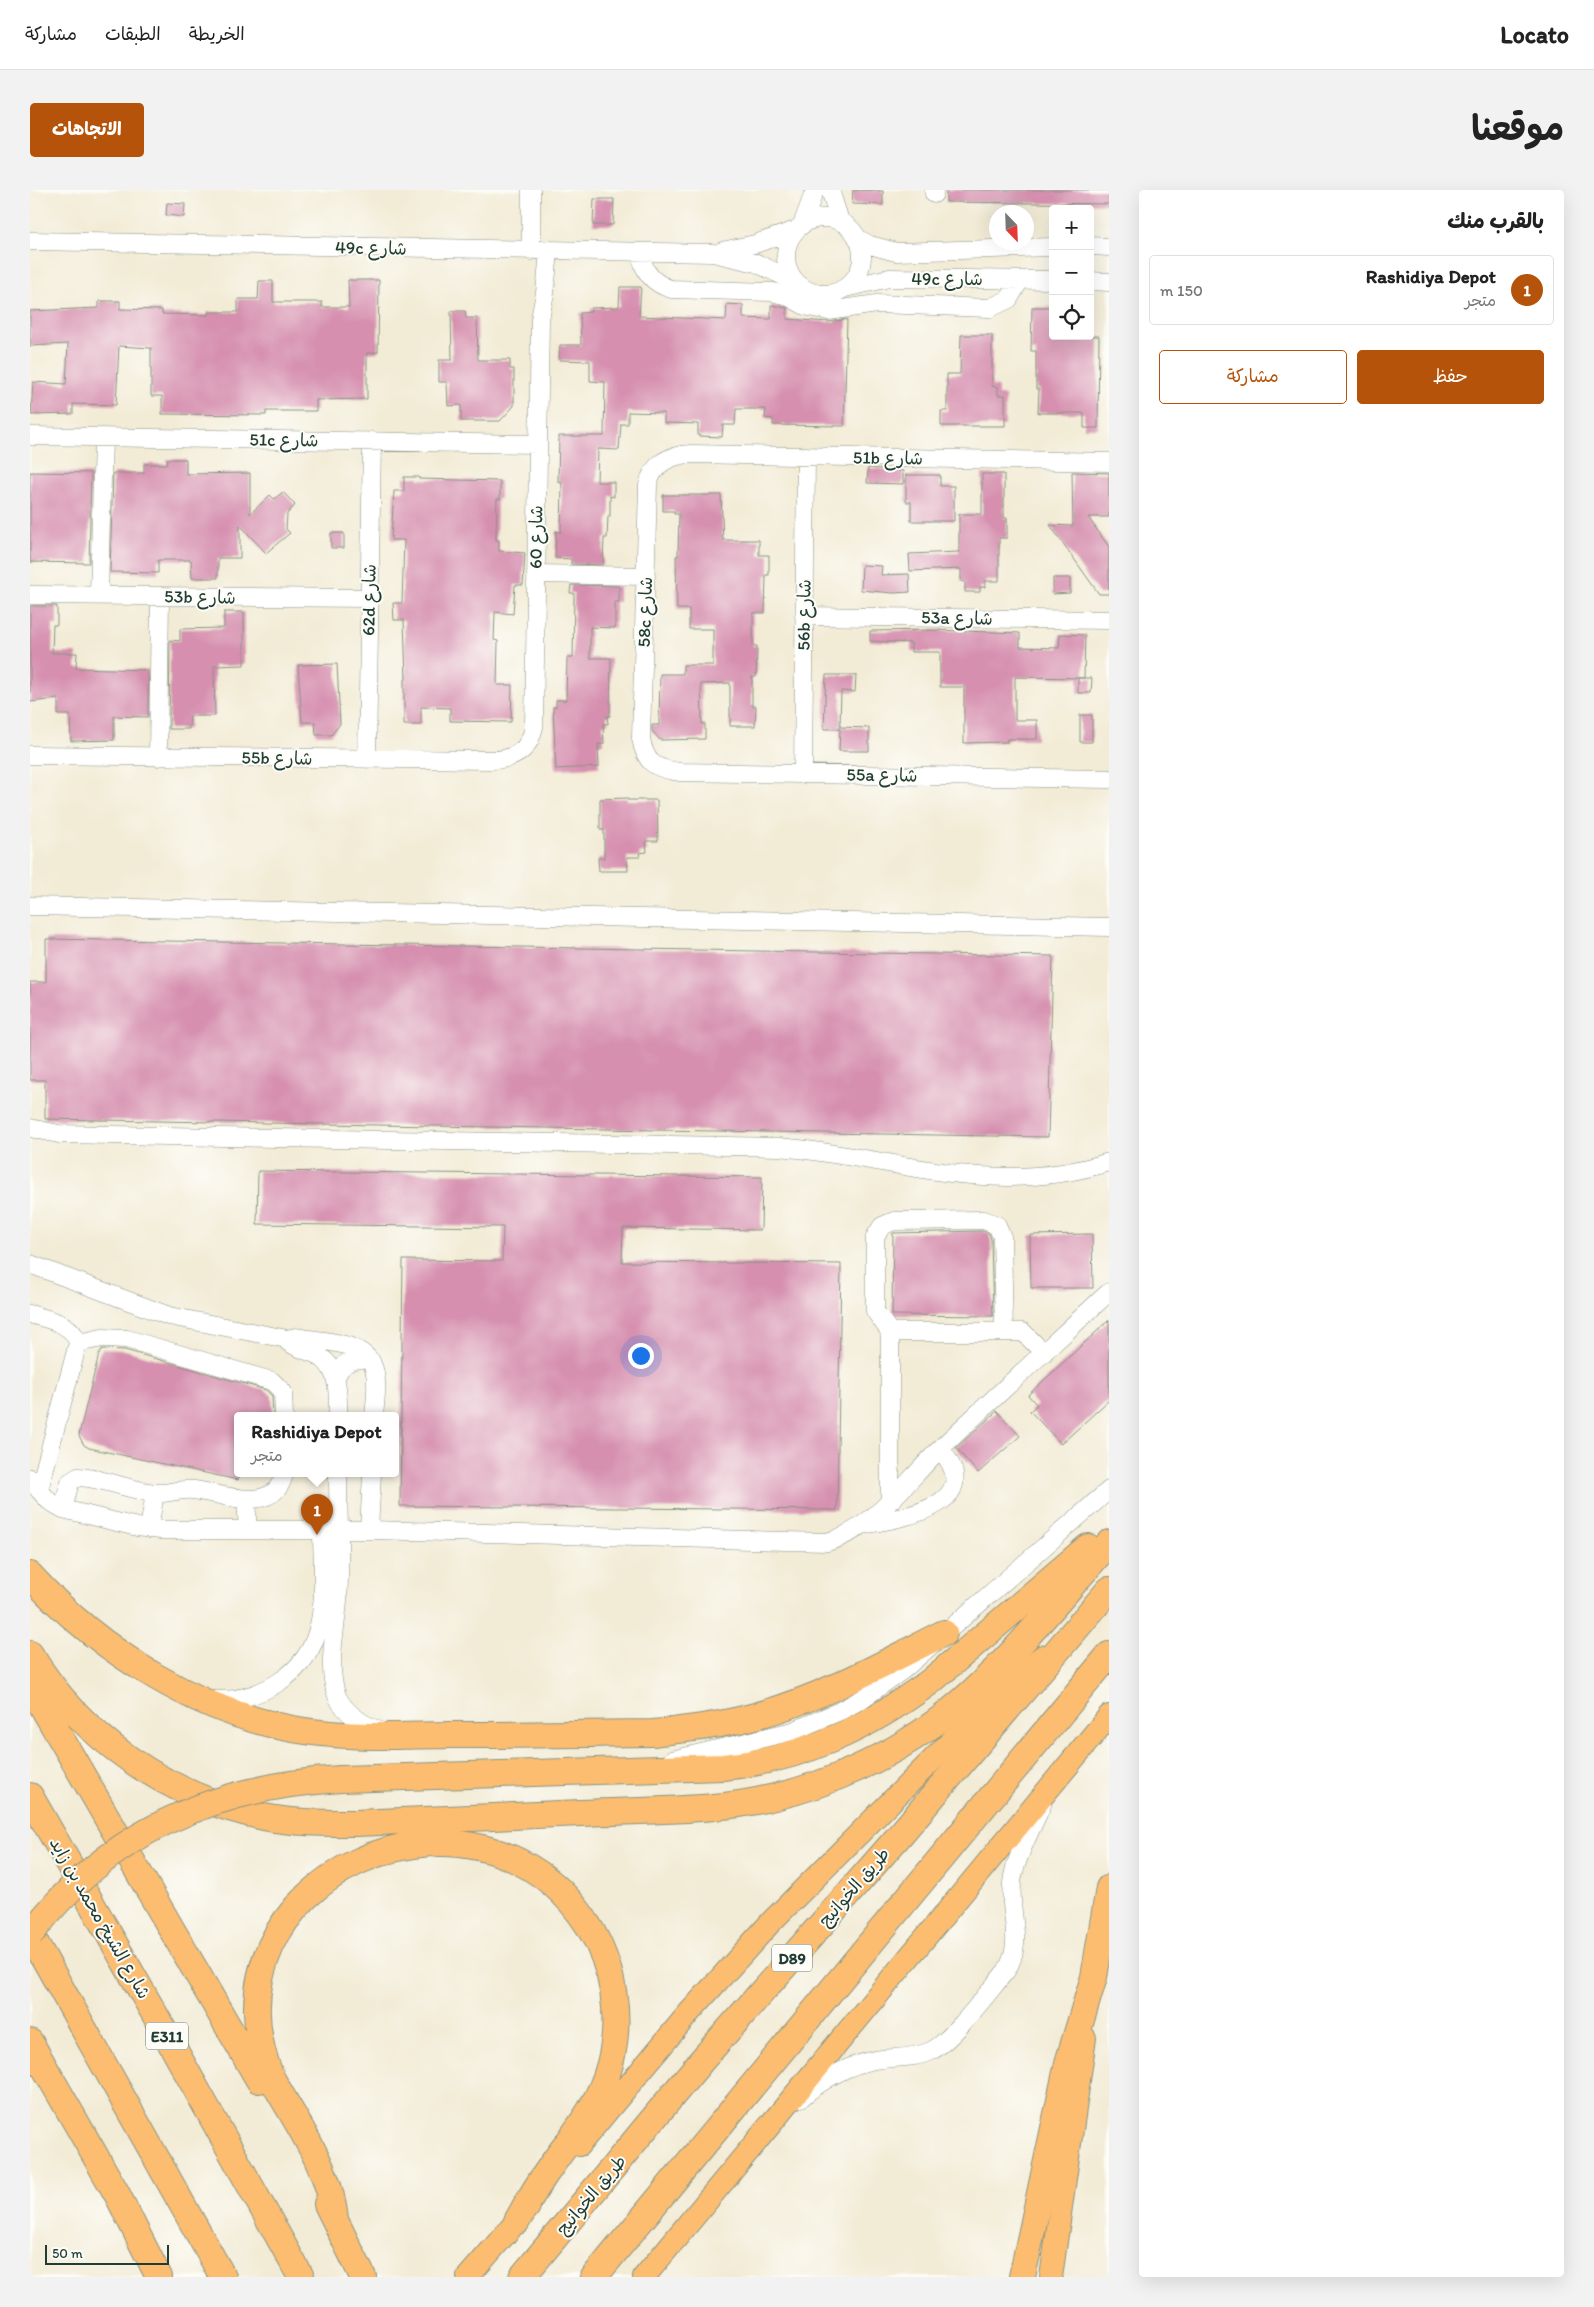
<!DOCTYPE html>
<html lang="ar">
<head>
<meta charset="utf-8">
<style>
	:root { --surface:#fff; --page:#f2f2f2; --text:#222; --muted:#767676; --line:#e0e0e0; --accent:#b45309 }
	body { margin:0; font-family:Itim,"Playpen Sans Arabic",sans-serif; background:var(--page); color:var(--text); direction:rtl }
	.controls { position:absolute; right:15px; top:15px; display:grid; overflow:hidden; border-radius:5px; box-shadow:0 5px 20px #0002 }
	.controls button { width:45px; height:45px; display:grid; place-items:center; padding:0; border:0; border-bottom:1px solid var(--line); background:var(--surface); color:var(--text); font:25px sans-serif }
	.compass { position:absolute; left:959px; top:15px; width:45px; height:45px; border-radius:50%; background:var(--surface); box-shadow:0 5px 20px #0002; rotate:157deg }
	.scale { position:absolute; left:15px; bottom:12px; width:124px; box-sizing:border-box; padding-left:5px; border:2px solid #1f3d34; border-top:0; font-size:14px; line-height:18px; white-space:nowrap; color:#1f3d34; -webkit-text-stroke:4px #fdfcf7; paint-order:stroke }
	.you { position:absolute; left:610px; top:1165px; width:18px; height:18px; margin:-12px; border:4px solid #fff; border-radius:50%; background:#1a73e8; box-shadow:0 0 0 8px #1a73e833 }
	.badge { display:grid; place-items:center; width:32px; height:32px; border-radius:50%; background:var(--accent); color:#fff; font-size:16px; font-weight:700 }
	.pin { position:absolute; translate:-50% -41px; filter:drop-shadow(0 1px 2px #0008) }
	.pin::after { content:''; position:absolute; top:26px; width:18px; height:15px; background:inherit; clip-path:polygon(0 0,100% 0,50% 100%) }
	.popup { position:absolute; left:204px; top:1222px; width:165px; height:65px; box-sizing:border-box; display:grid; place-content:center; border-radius:5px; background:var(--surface); filter:drop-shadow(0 1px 4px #0005); font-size:16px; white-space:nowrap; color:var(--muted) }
	.popup b { font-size:19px; color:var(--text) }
	.popup::after { content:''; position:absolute; left:50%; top:100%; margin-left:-10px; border:10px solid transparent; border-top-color:var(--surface) }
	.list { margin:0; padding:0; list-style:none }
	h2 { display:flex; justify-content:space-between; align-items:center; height:65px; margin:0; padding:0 20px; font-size:21px }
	h2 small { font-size:16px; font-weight:400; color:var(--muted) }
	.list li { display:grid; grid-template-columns:32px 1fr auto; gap:15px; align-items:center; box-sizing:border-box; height:70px; margin:0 10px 10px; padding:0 10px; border:1px solid var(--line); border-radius:5px }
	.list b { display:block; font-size:19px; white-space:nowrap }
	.list p { margin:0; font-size:16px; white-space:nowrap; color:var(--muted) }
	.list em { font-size:16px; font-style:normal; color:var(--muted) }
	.actions { display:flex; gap:10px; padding:15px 20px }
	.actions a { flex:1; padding:11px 0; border:1px solid var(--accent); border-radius:5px; text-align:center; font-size:18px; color:var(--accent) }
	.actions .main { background:var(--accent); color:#fff }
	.icon { flex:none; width:28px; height:28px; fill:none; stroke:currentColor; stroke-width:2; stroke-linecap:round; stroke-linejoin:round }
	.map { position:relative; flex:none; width:1079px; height:2087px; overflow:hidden; direction:ltr; border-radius:5px }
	header { display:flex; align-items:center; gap:30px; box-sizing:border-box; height:70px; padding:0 25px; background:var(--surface); border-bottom:1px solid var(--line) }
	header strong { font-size:24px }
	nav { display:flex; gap:28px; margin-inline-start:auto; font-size:18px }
	.intro { display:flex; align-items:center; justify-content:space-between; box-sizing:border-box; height:120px; padding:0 30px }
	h1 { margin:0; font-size:35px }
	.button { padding:12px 22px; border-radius:5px; background:var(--accent); color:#fff; font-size:18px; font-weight:700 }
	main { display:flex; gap:30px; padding:0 30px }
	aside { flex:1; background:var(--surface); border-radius:5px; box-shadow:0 5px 20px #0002 }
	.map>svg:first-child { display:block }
	.building { fill:#d68faf }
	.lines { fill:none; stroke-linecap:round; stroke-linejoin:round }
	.minor-casing { stroke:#889484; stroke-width:19 }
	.major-casing { stroke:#889484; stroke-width:24 }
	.highway-casing { stroke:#889484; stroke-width:28 }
	.minor { stroke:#fff; stroke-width:18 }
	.major { stroke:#fcbd6f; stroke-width:22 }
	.highway { stroke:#fcbd6f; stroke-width:26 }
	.highway-bridge-casing { stroke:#889484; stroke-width:28; stroke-linecap:butt }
	.highway-bridge { stroke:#fcbd6f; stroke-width:26 }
	.labels { text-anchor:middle; stroke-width:4; stroke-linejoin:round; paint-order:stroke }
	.shield { fill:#fdfcf7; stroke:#62766e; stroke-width:1 }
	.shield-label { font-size:16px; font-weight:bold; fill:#1f3d34 }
	.street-label { font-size:18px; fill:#1f3d34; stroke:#fdfcf7 }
</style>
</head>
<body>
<header>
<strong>Locato</strong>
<nav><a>الخريطة</a><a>الطبقات</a><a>مشاركة</a></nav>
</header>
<div class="intro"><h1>موقعنا</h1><a class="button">الاتجاهات</a></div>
<main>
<aside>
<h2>بالقرب منك<small></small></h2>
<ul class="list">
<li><span class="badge">1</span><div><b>Rashidiya Depot</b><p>متجر</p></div><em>150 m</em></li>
</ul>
<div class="actions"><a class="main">حفظ</a><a>مشاركة</a></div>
</aside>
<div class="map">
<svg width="1079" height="2087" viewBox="0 0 1079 2087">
	<rect width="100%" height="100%" fill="#fdfcf7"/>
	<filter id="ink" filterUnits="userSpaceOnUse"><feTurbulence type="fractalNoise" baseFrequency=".02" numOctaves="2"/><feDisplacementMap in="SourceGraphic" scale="10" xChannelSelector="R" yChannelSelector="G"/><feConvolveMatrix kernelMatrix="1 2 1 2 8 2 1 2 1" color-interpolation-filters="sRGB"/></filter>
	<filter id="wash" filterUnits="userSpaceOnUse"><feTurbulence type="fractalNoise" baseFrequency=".0096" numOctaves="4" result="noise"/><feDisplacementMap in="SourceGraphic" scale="20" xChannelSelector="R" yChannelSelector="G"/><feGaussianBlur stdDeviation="1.12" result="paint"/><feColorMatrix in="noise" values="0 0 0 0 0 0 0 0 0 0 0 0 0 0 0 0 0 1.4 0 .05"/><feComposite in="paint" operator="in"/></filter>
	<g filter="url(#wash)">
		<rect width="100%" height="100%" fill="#f2ebd5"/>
		<g id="blocks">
			<path class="building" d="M823 0 853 1V15L822 14Z
				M916 0H1079V14L916 12Z
				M564 9H584L583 35H563Z
				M137 13 155 14 154 27 136 25Z
				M318 90H349L348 162 337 163V209L286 210V221H236V225L132 224V206H121V158L89 156 86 215 43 214V224L1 225 3 192 36 194 38 154 0 156V121L69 118V111H90V119L132 120V124L178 125V122H208V109H228L229 91H243V112H292V117H319Z
				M590 97H611L609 126 696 130 697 114 713 115V128L741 129V115L757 118V129L799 132 817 129 814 236 743 235V229L735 228 736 219H706L705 235H693L692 247 668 246V234L634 233V223L598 222V234H591L589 260 568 259 567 292H584V307L580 306V326H578L577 348H574L573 375 541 374V369L525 368 526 341 531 342 532 293 528 292 529 246H574L575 192 560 191V171L529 170 530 155H551L550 123 561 122V118L589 117Z
				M1002 117H1023V146H1069L1068 238H1054V223H1008L1009 199H1006V161H1001Z
				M421 121H435L436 128H447L448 170H480V179H484V216L470 231H431V215L418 216 417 192H409V170H422Z
				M931 145H962V196L968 197V205H975V236H911V221H917V184H930Z
				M137 269H156V284L220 283V324L240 305 244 309 253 302 265 315 257 324 256 339 260 343 236 363 210 335V368H188V388H162L161 370H128V383L80 382 83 283H114V274H137Z
				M838 278 873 281V294L837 293Z
				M0 282 61 283 59 373 0 372Z
				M1042 282 1079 283V327H1058L1079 357V404H1069L1020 335 1043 336Z
				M952 284H974V328H977V348H969V391H955V397H950V402H935V392L931 391V379L880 381 879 364 929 362V324H952Z
				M876 285H910V296H924V331H881V312H876Z
				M374 287H389V289L470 291V309H467L466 350H469V361L495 363 493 395H485L483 424 465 422 464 450 468 451 467 495H482L481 532 420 531V518L391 517V535H374V490H376L374 430H364L363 413H372L374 350H361L364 301H374Z
				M633 305H691L693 350H729V365H739V385H736L735 423H723V456H727L726 487H722V516H726L725 536H700V493L671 494 672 534H675V549L630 550 622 541V535H629L630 484H653V475H683V439H659V419H647L646 366H648L649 324H644V321H633Z
				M301 343H314V358H301Z
				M832 375 852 376 851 385 879 384 880 402 863 403 831 400Z
				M1023 388H1040V403L1023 404Z
				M541 395 589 396V412H585V438L560 437V468H581L580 526H577L578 534H573L574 554H568L569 577 526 579 523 517H526V510H536L537 468H543L544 403H540Z
				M0 416H27V435H23L22 463H47L46 478 118 480V527L84 526V550L41 551 40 525H28V509L0 512Z
				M194 422H214V475L184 476 185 526H160L159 539H139L140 450 150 451V439L194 438Z
				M904 440 990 443V457L1029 458 1030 444 1055 445 1054 488H1062L1061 503H1048V488H1054L985 487V530H1007V549H977V552L934 553V497H910V462H881V453L840 451V441Z
				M307 474 310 534 301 545H286L285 532H272L268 475Z
				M796 485H826L825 502 811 501 810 537 839 538V561H809L810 539H794Z
				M1050 525H1062V552H1050Z
				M597 608V610H627L628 651H616L617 662 609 663 610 667H597L598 681H569L568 668H574V640H570V609Z
				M16 749 1023 766 1018 947 15 929V890H0V792H16Z
				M228 981 732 987 731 1040 593 1038 592 1072 811 1074 807 1320 370 1316 373 1070 472 1071 473 1037 227 1034Z
				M952 1041 959 1043 961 1049 963 1126 862 1125 863 1043Z
				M1062 1044 1063 1098H1001L1000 1045Z
				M1079 1130V1210L1031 1254 1000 1221 1007 1215 998 1205Z
				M72 1159 95 1160 236 1200 242 1206 243 1226H208V1290L59 1258 54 1255 49 1246 50 1240 69 1164Z
				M967 1221 990 1246 948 1283 926 1258Z"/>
		</g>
	</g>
	<g filter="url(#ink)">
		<use href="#blocks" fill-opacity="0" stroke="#889484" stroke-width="1"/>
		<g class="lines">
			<g class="minor-casing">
				<path id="minor" d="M800 0 810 31
					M904 4V0
					M756 66a38 38 0 1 1 76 0a38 38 0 1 1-76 0Z
					M772 35 785 0
					M827 48 840 55 866 62 1023 57
					M0 51 683 63 726 73 766 92
					M1060 56 1079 57
					M501 61V0
					M692 61 725 54 766 40
					M610 63C614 82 622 93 641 99L743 102 757 106 775 116 798 121 847 114 960 118 979 109 990 90
					M1060 91 1079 92
					M815 98 859 88 1023 90
					M0 246 508 254
					M1079 272 661 264C640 265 623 273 618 295L611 548C615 574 626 579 650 582L1079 589
					M506 384 616 386
					M0 405 339 408
					M69 406 73 247
					M774 426 1079 430
					M0 565 461 570C484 570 499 561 504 537L510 129 515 103 519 61
					M128 567 130 406
					M337 569 342 251
					M773 584 776 266
					M0 716 1079 737
					M0 938 29 944 749 957C867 967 960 1009 1079 972
					M0 1074 139 1126 257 1149 266 1147C292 1152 339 1150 345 1183 348 1197 345 1213 344 1226
					M0 1124C18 1130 42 1132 48 1153L9 1300 0 1288
					M860 1142H993L1014 1163
					M258 1152C267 1159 278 1160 287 1165 310 1177 308 1204 308 1226
					M48 1153 72 1148 97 1149 242 1191 253 1202 254 1226
					M306 1187C312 1172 324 1166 341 1171
					M308 1284C308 1326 311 1368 308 1410 306 1440 296 1477 307 1506 315 1524 336 1537 354 1542
					M9 1300 19 1311 33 1319 107 1337 131 1340H339L797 1352C845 1339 877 1290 912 1257 967 1205 1023 1154 1079 1102
					M216 1309 218 1340
					M860 1310V1142L845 1121V1047L852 1036 864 1031 954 1030 967 1035 972 1047 974 1142
					M33 1319 40 1292 48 1287C75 1288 100 1301 127 1303 139 1304 151 1298 164 1300 193 1304 245 1325 254 1284
					M833 1335C872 1328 959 1315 910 1259
					M119 1339 125 1303
					M339 1340 342 1284
					M183 1510C229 1512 279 1484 289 1435 296 1404 292 1371 292 1340
					M642 1570 763 1541 810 1521 832 1509 873 1480 1079 1300
					M771 1908C792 1890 817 1875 845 1870 863 1867 884 1869 901 1861 922 1851 959 1801 976 1781 996 1750 976 1719 983 1686 988 1662 1002 1638 1012 1615"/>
			</g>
			<g class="major-casing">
				<path id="major" d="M549 1955 658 1824 740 1733 980 1492 1013 1466
					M438 2087 499 2017
					M614 2087 1079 1526
					M1021 2087 1055 1848"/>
			</g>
			<g class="highway-casing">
				<path id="highway" d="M0 1385C70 1462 172 1526 275 1541 323 1548 371 1546 419 1545 487 1545 555 1544 623 1543 659 1539 694 1535 729 1525 794 1507 854 1473 914 1443
					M0 1464C51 1548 138 1607 234 1627 264 1633 295 1633 326 1633 401 1629 476 1626 551 1623 595 1621 640 1621 683 1617 767 1610 852 1575 918 1523 978 1474 1027 1411 1079 1353
					M0 1495 229 1890
					M311 1589 693 1577C771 1570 838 1538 901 1491L1058 1357
					M0 1606 124 1823 271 2087
					M0 1743 193 2087
					M0 1852 87 2004 129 2087
					M297 2014 333 2087
					M305 2030C301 1979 265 1931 241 1887 161 1691 445 1560 558 1735 584 1776 592 1827 580 1874 570 1913 546 1941 523 1973 510 1991 498 2011 487 2031
					M492 2087 672 1870 869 1646 1079 1400
					M564 2087 1079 1465
					M992 2087 1038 1873 1064 1787 1079 1698"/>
			</g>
			<use href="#minor" class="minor"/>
			<use href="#major" class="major"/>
			<use href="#highway" class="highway"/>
			<g class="highway-bridge-casing">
				<path id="highway-bridge" d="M0 1745C78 1642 184 1596 311 1589"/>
			</g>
			<use href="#highway-bridge" class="highway-bridge"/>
		</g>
	</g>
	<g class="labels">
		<g class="shield">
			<rect x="742" y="1754.5" width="40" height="27" rx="4"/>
			<rect x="116" y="1832.5" width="42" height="27" rx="4"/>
		</g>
		<g class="shield-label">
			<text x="762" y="1774">D89</text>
			<text x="137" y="1852">E311</text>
		</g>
		<g class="street-label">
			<text transform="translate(341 58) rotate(1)" y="6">49c شارع</text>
			<text x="917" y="95">49c شارع</text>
			<text transform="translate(254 250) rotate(1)" y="6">51c شارع</text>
			<text transform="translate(858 268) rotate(1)" y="6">51b شارع</text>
			<text transform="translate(506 347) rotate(-89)" y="6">شارع 60</text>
			<text transform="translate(170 407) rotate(1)" y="6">53b شارع</text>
			<text transform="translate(339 410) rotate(-89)" y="6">62d شارع</text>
			<text transform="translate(615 422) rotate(-88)" y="6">58c شارع</text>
			<text transform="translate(774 425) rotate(-89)" y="6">56b شارع</text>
			<text transform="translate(927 428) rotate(1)" y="6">53a شارع</text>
			<text transform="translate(247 568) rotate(1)" y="6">55b شارع</text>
			<text transform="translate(852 585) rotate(1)" y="6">55a شارع</text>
			<text transform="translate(824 1697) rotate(-49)" y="6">طريق الخوانيج</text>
			<text transform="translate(70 1728) rotate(60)" y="6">شارع الشيخ محمد بن زايد</text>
			<text transform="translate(561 2005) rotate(-50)" y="6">طريق الخوانيج</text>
		</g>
	</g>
</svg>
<div class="controls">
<button>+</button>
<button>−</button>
<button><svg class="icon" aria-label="locate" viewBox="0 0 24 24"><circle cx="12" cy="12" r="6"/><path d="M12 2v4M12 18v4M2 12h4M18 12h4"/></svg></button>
</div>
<svg class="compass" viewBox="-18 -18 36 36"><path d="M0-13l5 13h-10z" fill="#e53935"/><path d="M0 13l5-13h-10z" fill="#767676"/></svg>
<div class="scale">50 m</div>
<div class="you"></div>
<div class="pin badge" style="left:287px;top:1345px">1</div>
<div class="popup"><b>Rashidiya Depot</b>متجر</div>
</div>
</main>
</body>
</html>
